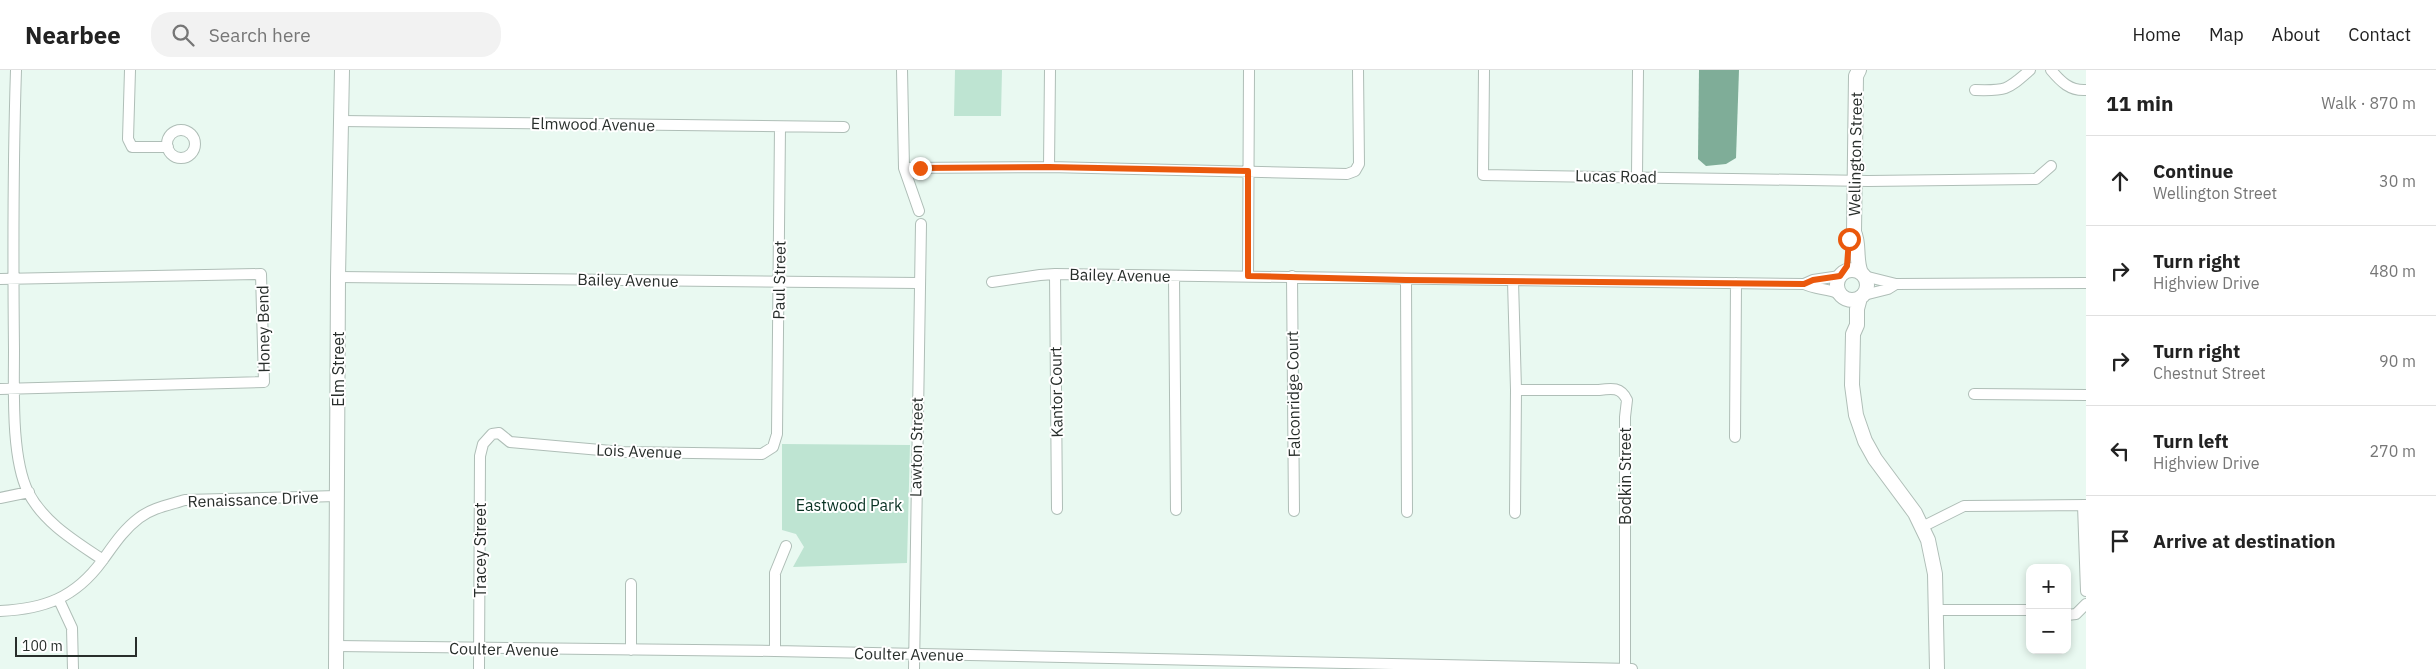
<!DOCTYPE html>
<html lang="en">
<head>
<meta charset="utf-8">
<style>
	:root { --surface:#fff; --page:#f2f2f2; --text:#222; --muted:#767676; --line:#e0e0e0 }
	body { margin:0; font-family:"IBM Plex Sans",sans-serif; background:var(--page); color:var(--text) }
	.controls { position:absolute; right:15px; bottom:15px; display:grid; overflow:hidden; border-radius:10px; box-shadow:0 2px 8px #0003 }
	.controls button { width:45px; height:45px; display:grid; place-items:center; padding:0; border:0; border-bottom:1px solid var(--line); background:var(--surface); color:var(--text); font:25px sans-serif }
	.scale { position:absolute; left:15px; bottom:12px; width:122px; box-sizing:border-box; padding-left:5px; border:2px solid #282e2b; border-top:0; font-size:14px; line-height:18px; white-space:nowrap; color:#282e2b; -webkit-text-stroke:4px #fff; paint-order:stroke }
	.stop { position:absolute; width:15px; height:15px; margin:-11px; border:4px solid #ea580c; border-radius:50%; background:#fff }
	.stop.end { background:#ea580c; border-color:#fff; box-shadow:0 1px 5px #0008 }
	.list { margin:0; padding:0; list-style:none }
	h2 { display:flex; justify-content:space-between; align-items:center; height:65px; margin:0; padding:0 20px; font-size:21px }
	h2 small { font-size:16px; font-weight:400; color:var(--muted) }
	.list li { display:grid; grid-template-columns:32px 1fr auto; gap:15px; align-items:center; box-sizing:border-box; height:90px; padding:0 20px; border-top:1px solid var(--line) }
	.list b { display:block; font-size:19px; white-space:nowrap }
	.list p { margin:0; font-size:16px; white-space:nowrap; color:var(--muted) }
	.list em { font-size:16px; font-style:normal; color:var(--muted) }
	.icon { flex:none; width:28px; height:28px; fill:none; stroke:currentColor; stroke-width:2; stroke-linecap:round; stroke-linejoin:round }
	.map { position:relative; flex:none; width:2086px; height:599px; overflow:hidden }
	header { display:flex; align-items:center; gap:30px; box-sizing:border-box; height:70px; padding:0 25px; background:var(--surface); border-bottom:1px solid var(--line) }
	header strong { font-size:24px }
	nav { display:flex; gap:28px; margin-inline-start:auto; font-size:18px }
	.search { width:350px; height:45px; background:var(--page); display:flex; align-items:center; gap:12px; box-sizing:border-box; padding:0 18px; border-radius:20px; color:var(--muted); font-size:19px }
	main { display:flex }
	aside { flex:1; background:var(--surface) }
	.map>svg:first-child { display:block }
	.green { fill:#bee4d2 }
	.water { fill:#7fad98 }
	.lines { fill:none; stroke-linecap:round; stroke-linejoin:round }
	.street-casing { stroke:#afbeb7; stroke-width:12 }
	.secondary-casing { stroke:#afbeb7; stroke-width:16 }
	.street { stroke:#fff; stroke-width:10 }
	.secondary { stroke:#fff; stroke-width:14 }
	.route { stroke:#ea580c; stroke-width:6 }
	.labels { text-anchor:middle; stroke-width:4; stroke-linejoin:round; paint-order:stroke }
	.street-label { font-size:16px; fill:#282e2b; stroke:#fff }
	.park-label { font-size:16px; fill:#083122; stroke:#fff }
</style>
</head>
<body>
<header>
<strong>Nearbee</strong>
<div class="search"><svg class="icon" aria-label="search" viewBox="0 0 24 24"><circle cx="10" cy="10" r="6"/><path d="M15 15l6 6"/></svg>Search here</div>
<nav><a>Home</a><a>Map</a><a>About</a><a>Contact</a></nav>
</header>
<main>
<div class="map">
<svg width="2086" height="599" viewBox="0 0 2086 599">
	<rect width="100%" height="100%" fill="#e9f9f1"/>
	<path class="green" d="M955 0H1002L1001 46H954Z
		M782 374 910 375 907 493 793 497 804 477 796 464 782 460Z"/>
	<path class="water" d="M1699 0H1739L1736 88 1726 94 1706 96 1698 89Z"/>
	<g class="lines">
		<g class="street-casing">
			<path id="street" d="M16 0C13 93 13 186 14 280 14 320 11 387 28 422 44 453 75 471 103 490
				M130 0 128 69 132 77H168
				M902 0 904 98 1049 97 1347 104 1355 101 1359 94 1358 0
				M1484 0 1483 105 1868 111 2036 109 2051 96
				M2051 0C2061 12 2070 21 2086 20
				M1975 20C2007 21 2007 20 2030 0
				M341 51 844 57
				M167 74a14 14 0 1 1 28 0a14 14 0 1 1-28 0Z
				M1049 97 1050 0
				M904 98 919 141
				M1637 106 1638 0
				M1055 204 1057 439
				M1174 206 1176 440
				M1248 206 1249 0
				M1292 206 1294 441
				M1864 206 1896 214 2086 213
				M338 207 918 213
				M0 209 261 204 264 312 0 319
				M1406 210 1407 442
				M1513 211 1516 320 1515 443
				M992 212 1040 205 1055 204 1804 214C1816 220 1828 218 1840 224
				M1804 214 1813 210 1840 206
				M1864 225 1888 219 1896 214
				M1516 320H1599C1612 318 1621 317 1627 330L1625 347V599
				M1974 324 2086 325
				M1735 367 1736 213
				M0 428 29 422
				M2083 435 2086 521
				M1922 457 1964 436 2086 435
				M631 514V580
				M59 530 72 558 73 599
				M1937 540H2030
				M0 541C44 539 75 528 102 491 113 476 123 460 139 448 152 438 169 435 185 430L337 426
				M2067 545 2076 544 2086 534
				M336 576 775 581 1632 599
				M775 581V503L786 476
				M479 599 480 386 483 374 492 364 499 363 510 372 623 382 762 384 773 377 777 364 780 57
				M914 599 921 154"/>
		</g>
		<g class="secondary-casing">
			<path id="secondary" d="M1859 0 1856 6 1854 162C1860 175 1855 189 1861 203
				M1837 215a15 15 0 1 1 30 0a15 15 0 1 1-30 0Z
				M1860 228 1857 239V255L1853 264 1852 315 1856 345 1865 371 1875 389 1915 443 1928 470 1935 504 1937 599
				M336 599 338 207 342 0"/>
		</g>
		<use href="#street" class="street"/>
		<use href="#secondary" class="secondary"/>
	</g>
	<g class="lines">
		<path class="route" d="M920 98 1049 97 1248 101V206L1406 210 1804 214 1813 210 1840 206 1847 196 1849 169"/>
	</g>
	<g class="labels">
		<g class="street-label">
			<text transform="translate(593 54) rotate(1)" y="6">Elmwood Avenue</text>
			<text transform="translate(1855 84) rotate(-89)" y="6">Wellington Street</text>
			<text transform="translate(1616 106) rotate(1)" y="6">Lucas Road</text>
			<text transform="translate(1120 205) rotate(1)" y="6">Bailey Avenue</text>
			<text transform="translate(628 210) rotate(1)" y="6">Bailey Avenue</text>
			<text transform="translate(779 210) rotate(-89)" y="6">Paul Street</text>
			<text transform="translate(263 259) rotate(-91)" y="6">Honey Bend</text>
			<text transform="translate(338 299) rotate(-90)" y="6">Elm Street</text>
			<text transform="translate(1056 322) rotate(-91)" y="6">Kantor Court</text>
			<text transform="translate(1293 324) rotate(-91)" y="6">Falconridge Court</text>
			<text transform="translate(916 377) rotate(-89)" y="6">Lawton Street</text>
			<text transform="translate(639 381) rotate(2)" y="6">Lois Avenue</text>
			<text transform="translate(1625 406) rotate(-90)" y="6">Bodkin Street</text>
			<text transform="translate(253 429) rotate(-2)" y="6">Renaissance Drive</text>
			<text transform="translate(480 480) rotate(-90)" y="6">Tracey Street</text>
			<text transform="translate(504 579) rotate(1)" y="6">Coulter Avenue</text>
			<text transform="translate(909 584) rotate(1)" y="6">Coulter Avenue</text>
		</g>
		<g class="park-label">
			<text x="849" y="441">Eastwood Park</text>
		</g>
	</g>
</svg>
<div class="controls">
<button>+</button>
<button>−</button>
</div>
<div class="scale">100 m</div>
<div class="stop" style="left:1849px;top:169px"></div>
<div class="stop end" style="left:920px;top:98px"></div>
</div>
<aside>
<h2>11 min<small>Walk · 870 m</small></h2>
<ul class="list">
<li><svg class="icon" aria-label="ahead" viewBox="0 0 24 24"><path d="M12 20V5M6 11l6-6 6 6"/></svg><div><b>Continue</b><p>Wellington Street</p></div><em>30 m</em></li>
<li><svg class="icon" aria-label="right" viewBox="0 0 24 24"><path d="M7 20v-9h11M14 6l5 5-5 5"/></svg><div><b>Turn right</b><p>Highview Drive</p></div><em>480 m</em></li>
<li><svg class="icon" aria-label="right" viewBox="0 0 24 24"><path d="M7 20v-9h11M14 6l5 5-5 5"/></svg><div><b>Turn right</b><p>Chestnut Street</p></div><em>90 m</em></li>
<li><svg class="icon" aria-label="left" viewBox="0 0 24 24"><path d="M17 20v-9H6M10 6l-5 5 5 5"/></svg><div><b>Turn left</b><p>Highview Drive</p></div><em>270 m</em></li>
<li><svg class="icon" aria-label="arrive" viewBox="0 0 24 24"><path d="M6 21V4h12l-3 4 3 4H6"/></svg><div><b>Arrive at destination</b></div></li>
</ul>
</aside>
</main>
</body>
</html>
